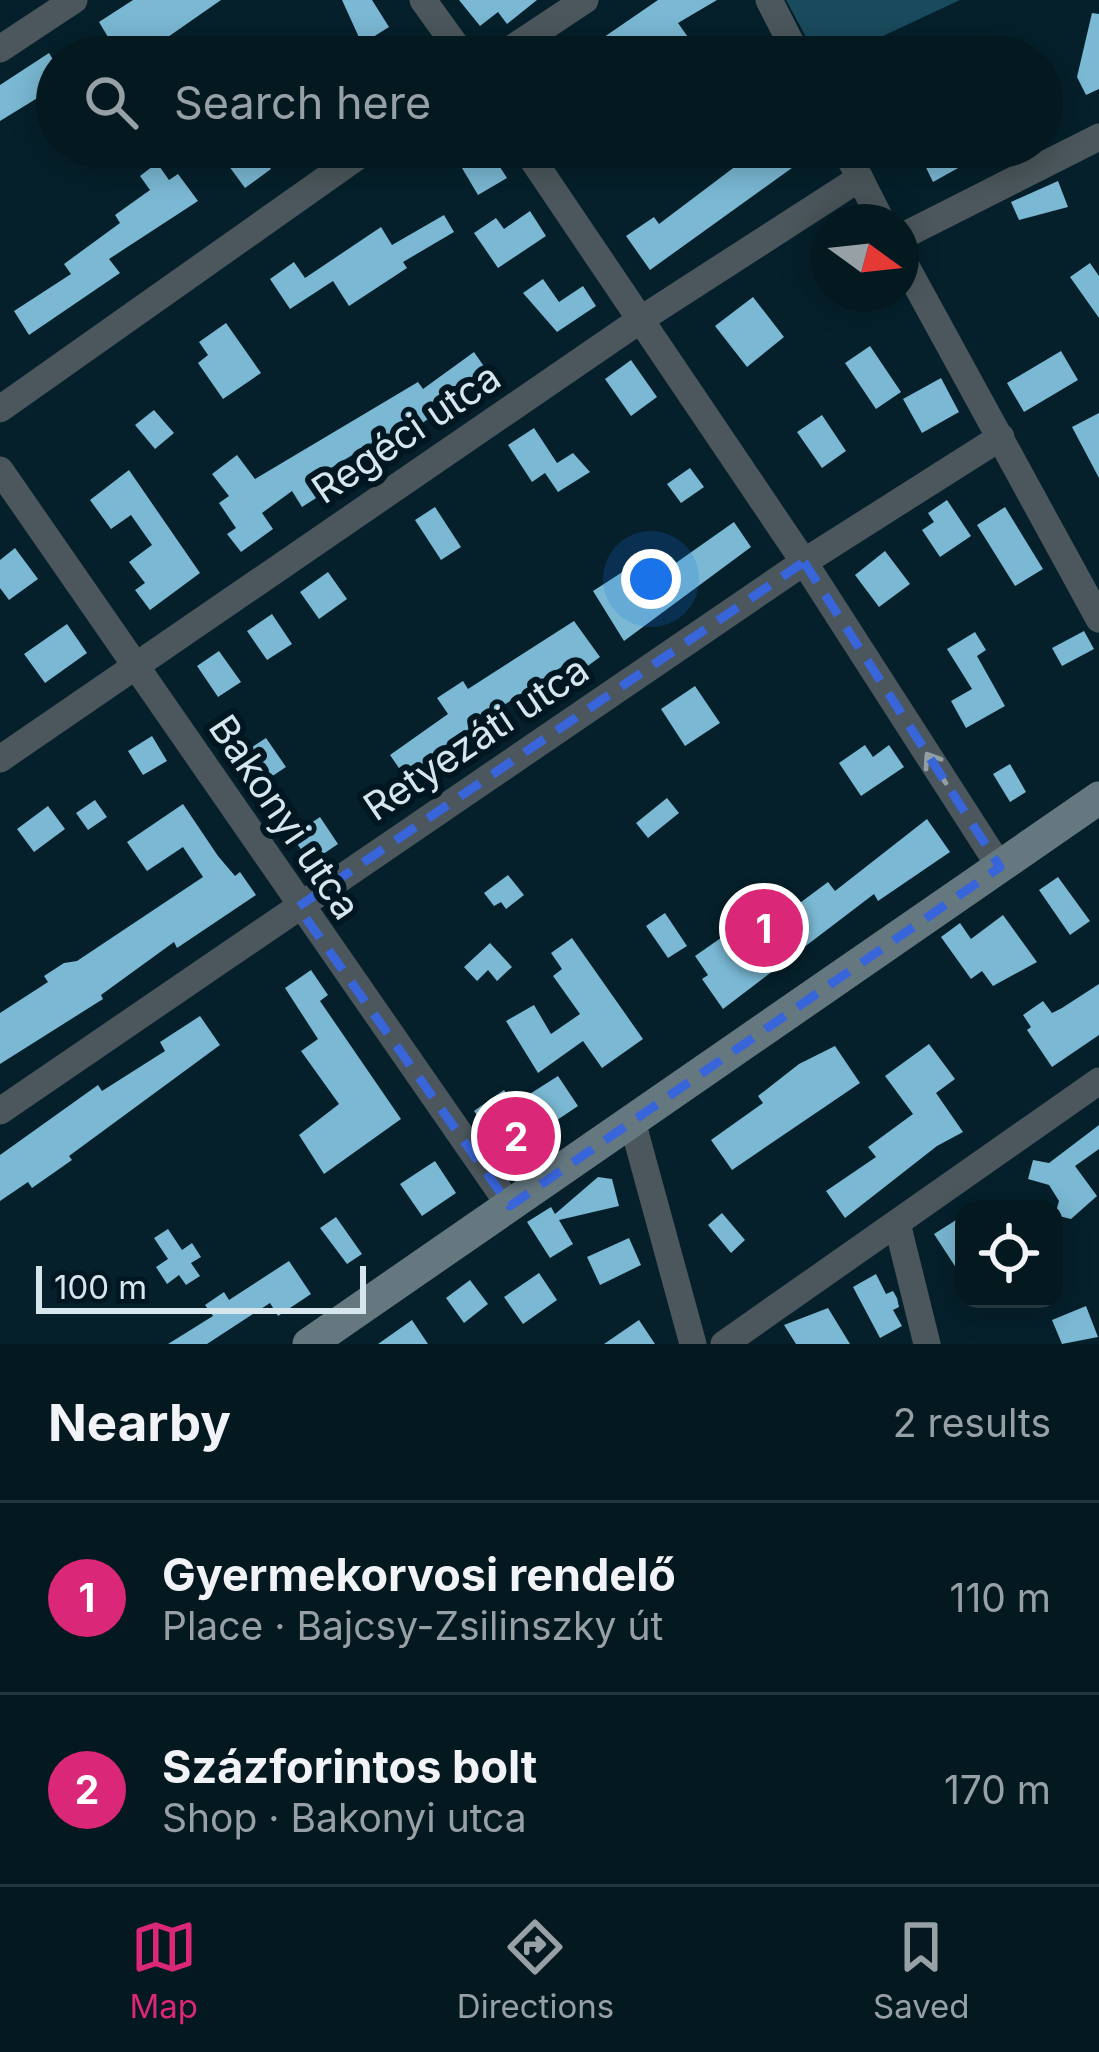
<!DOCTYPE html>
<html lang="en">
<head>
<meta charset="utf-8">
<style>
	:root { --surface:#041820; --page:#0d2129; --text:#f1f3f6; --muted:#97a0a5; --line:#25373e; --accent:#db2777 }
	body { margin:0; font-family:Inter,sans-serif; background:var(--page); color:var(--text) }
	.controls { position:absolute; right:36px; bottom:36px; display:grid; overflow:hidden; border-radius:24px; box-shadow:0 6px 30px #0003 }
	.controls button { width:108px; height:108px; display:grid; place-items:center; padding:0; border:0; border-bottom:3px solid var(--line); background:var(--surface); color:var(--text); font:60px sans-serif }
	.compass { position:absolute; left:811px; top:204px; width:108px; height:108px; border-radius:50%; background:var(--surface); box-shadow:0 6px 30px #0003; rotate:105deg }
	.scale { position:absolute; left:36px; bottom:30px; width:330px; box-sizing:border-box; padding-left:12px; border:6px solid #d7e6ed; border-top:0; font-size:33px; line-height:42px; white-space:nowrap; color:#d7e6ed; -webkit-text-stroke:9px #001721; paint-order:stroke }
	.you { position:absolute; left:651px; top:579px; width:42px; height:42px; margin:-30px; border:9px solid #fff; border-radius:50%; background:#1a73e8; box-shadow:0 0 0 18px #1a73e833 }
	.badge { display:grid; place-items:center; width:78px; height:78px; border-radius:50%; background:var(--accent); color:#fff; font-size:39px; font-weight:700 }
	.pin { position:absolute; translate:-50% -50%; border:6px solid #fff; box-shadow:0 3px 12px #0006 }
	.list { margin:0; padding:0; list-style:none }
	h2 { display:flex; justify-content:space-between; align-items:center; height:156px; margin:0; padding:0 48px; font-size:51px }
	h2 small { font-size:39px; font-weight:400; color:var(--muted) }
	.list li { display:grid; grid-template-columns:78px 1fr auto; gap:36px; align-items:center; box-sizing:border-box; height:192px; padding:0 48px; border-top:3px solid var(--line) }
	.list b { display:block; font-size:45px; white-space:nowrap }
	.list p { margin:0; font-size:39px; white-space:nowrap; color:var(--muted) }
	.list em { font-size:39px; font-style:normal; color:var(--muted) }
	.icon { flex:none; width:66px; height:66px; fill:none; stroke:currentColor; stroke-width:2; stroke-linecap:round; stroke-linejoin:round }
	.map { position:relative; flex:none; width:1099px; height:1344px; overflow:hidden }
	.search { position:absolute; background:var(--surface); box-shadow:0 6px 30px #0003; left:36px; right:36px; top:36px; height:132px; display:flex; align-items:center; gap:30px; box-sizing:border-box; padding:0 42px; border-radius:66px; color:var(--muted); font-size:45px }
	.sheet { height:540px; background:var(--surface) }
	nav { display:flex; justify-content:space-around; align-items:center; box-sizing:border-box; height:168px; border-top:3px solid var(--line); background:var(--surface); font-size:33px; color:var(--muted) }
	nav a { display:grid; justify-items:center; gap:6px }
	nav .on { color:var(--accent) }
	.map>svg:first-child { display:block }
	.green { fill:#194a5d }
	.building { fill:#7ab8d3 }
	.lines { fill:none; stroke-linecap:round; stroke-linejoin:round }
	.minor { stroke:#4b575c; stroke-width:27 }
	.secondary { stroke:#657880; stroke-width:33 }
	.oneway { stroke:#919ea4 }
	.marked { fill:none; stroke:#3965db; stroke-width:9; stroke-dasharray:24 15; stroke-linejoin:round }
	.labels { text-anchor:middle; stroke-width:12; stroke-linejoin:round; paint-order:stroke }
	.street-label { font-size:39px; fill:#d7e6ed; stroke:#001721 }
</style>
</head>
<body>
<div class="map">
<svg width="1099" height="1344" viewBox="0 0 1099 1344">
	<rect width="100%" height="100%" fill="#05202b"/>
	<path class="green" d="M786 0H960L838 57H817Z"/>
	<path class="building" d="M133 0H221L155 46 152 41 120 57 99 22Z
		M342 0H372L389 27 362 44Z
		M459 0H537L507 24 498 12 480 26Z
		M658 0H717L678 23 702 57H575Z
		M1092 13 1099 14V89L1086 95 1077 77Z
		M49 53 57 66V86L0 121V85Z
		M238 147H255L271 169 245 188 223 158Z
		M761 147H821L650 270 626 236 654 217 659 224Z
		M916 147H996L933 182Z
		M476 152 480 159 491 153 507 178 478 195 459 163Z
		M157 163 169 180 178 174 198 201 109 259 120 273 29 335 14 311 71 274 64 264 120 223 115 215 150 190 140 176Z
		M1058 181 1068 207 1019 220 1011 202Z
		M530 211 546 236 498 268 474 233 496 218 504 229Z
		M444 215 454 232 403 262 407 268 349 306 333 281 290 309 270 279 294 262 305 278 381 227 392 245Z
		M1090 263 1099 276V318L1070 277Z
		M543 279 559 302 583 286 596 306 557 332 523 293Z
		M753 297 784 337 747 367 715 326Z
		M226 323 261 373 223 399 198 363 208 355 199 342Z
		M870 346 901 392 876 409 845 363Z
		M1061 351 1078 380 1024 412 1007 383Z
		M474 352 490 375 366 463 359 451 326 471 335 486 302 507 292 491 262 513 273 529 241 552 227 534 236 528 219 503 229 496 212 474 237 455 255 479 418 382 423 389Z
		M631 360 657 397 631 416 605 379Z
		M941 378 959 412 922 433 903 399Z
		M154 410 174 433 155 449 135 425Z
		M1099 413V478L1072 427Z
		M822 415 846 451 822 468 797 432Z
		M534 428 557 463 573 453 590 472 558 492 545 473 532 482 508 445Z
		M690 468 704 487 681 503 667 484Z
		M129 470 200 573 150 610 135 590 145 583 129 562 152 545 131 515 111 529 90 500Z
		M947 500 971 536 940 557 922 530 934 522 928 513Z
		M435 507 461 547 441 560 415 520Z
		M1005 507 1043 569 1015 586 977 525Z
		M734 522 751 547 624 641 593 591 624 571 636 591Z
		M15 548 38 579 9 600 0 588V560Z
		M885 551 910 584 879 607 855 575Z
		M328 572 347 599 319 619 300 592Z
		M272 614 292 644 267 660 247 631Z
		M574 621 600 657 574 676 566 664 486 717 496 732 412 787 390 755 448 714 437 698 463 681 468 689Z
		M67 624 87 653 45 683 24 654Z
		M1084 631 1094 649 1062 666 1052 648Z
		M975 632 986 650 977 656 1005 706 966 728 951 701 972 689 947 649Z
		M219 651 241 682 218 697 197 666Z
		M695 686 720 723 685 746 661 709Z
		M152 736 167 761 143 775 128 751Z
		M266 738 286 767 256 787 237 757Z
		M865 745 873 757 889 745 904 767 861 796 839 763Z
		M1010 764 1026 792 1010 802 993 774Z
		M667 798 679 813 648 838 636 823Z
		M95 800 107 817 88 830 76 813Z
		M183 804 218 856 235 876 240 872 256 895 177 948 174 942 101 995 103 999 0 1064V1013L48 982 44 976 64 963 77 961 203 877 183 847 147 871 127 842Z
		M48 806 65 829 34 852 17 829Z
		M320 817 338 844 310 863 292 836Z
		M927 819 950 852 878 901 874 894 723 1009 702 979 708 975 695 956 738 926 727 910 760 886 781 917 828 882 835 891Z
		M508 875 524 895 506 909 501 902 494 906 484 893Z
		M1058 877 1090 921 1070 935 1039 890Z
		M665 913 687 946 668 958 646 926Z
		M1003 915 1037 962 993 986 982 971 971 979 941 937 960 923 971 939Z
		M572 938 643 1039 602 1068 583 1041 538 1073 506 1021 534 1005 551 1034 580 1014 553 976 562 969 551 953Z
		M490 943 512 967 497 981 488 970 477 981 464 967Z
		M311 970 328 995 320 1001 401 1119 324 1174 299 1135 339 1104 301 1051 318 1039 285 988Z
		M1099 984V1035L1052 1067 1027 1030 1031 1027 1023 1015 1043 1001 1052 1013 1062 1008Z
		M200 1016 220 1045 69 1156 72 1160 32 1188 28 1182 0 1201V1155L98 1085 102 1091 165 1051 160 1042Z
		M929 1044 955 1079 936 1093 963 1132 937 1146 845 1218 826 1191 876 1157 868 1147 913 1114 885 1076Z
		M835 1046 860 1083 732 1170 711 1140 763 1103 758 1096 799 1064Z
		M558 1076 578 1106 505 1155 474 1111 504 1090 514 1104Z
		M1099 1125V1149L1075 1166 1097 1196 1071 1219 1055 1215 1059 1201 1049 1185 1028 1179 1033 1160 1049 1163Z
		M435 1161 456 1193 422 1216 400 1184Z
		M598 1177 612 1179 619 1206 559 1220 573 1244 550 1258 527 1222 551 1207 555 1214Z
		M722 1213 745 1240 731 1253 708 1225Z
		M964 1215V1280L934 1234Z
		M336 1217 362 1254 347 1264 320 1228Z
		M168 1229 182 1250 192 1243 201 1257 191 1263 200 1276 186 1285 179 1275 167 1284 156 1267 168 1259 154 1238Z
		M629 1238 641 1265 600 1285 587 1257Z
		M289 1261 311 1294 278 1316 270 1303 207 1344H168L213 1316 205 1305 224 1292 229 1300Z
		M539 1273 557 1300 523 1324 504 1297Z
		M876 1274 886 1294 893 1291 897 1298 899 1307 893 1310 902 1326 880 1338 853 1287Z
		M470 1280 488 1304 464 1323 446 1298Z
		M1086 1306 1098 1337 1062 1344 1052 1320Z
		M828 1308 850 1344H796L784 1325Z
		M412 1320 428 1344H378Z
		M639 1320 655 1344H604Z"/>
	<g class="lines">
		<path class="minor" d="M423 0 464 57
			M769 0 798 57
			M0 49 74 0
			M499 57 585 0
			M524 147 804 562 1000 867
			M844 147 882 222
			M901 237 1099 137
			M901 257 1099 619
			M0 409 371 147
			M0 470 510 1206
			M0 759 640 320 860 178
			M0 1111 804 562 1001 437
			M632 1121 693 1344
			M897 1223 927 1344
			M724 1344 1099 1081"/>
		<path class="secondary" d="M309 1344 1099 798"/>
	</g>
	<defs><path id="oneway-shaft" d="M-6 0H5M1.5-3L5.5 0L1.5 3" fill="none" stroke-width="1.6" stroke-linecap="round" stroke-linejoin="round" transform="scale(3)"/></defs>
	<use class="oneway" href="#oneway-shaft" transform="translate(936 768) rotate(-123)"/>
	<path class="marked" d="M804 562 1000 867 510 1206 298 907Z"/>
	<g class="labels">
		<g class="street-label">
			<text transform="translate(406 433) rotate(-34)" y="14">Regéci utca</text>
			<text transform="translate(476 738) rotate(-34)" y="14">Retyezáti utca</text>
			<text transform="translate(285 817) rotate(56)" y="14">Bakonyi utca</text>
		</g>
	</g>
</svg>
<div class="controls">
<button><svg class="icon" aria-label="locate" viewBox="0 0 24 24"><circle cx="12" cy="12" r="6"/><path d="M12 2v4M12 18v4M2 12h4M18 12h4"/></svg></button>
</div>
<svg class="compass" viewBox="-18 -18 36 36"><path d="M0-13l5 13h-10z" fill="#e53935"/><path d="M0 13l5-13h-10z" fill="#97a0a5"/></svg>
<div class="scale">100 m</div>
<div class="you"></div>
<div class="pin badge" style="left:764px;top:928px">1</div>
<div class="pin badge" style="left:516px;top:1136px">2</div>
<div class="search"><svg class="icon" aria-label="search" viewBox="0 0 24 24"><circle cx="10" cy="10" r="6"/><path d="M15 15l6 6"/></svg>Search here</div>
</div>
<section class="sheet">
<h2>Nearby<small>2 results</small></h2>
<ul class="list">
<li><span class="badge">1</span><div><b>Gyermekorvosi rendelő</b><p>Place · Bajcsy-Zsilinszky út</p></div><em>110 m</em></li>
<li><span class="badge">2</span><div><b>Százforintos bolt</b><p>Shop · Bakonyi utca</p></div><em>170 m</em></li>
</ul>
</section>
<nav>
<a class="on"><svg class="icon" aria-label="map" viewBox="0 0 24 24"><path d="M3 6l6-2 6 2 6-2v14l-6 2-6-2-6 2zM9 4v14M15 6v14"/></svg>Map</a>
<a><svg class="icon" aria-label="directions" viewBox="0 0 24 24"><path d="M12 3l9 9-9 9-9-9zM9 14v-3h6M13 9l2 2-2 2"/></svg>Directions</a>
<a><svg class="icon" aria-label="saved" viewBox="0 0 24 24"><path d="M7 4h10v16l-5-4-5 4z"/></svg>Saved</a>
</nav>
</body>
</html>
